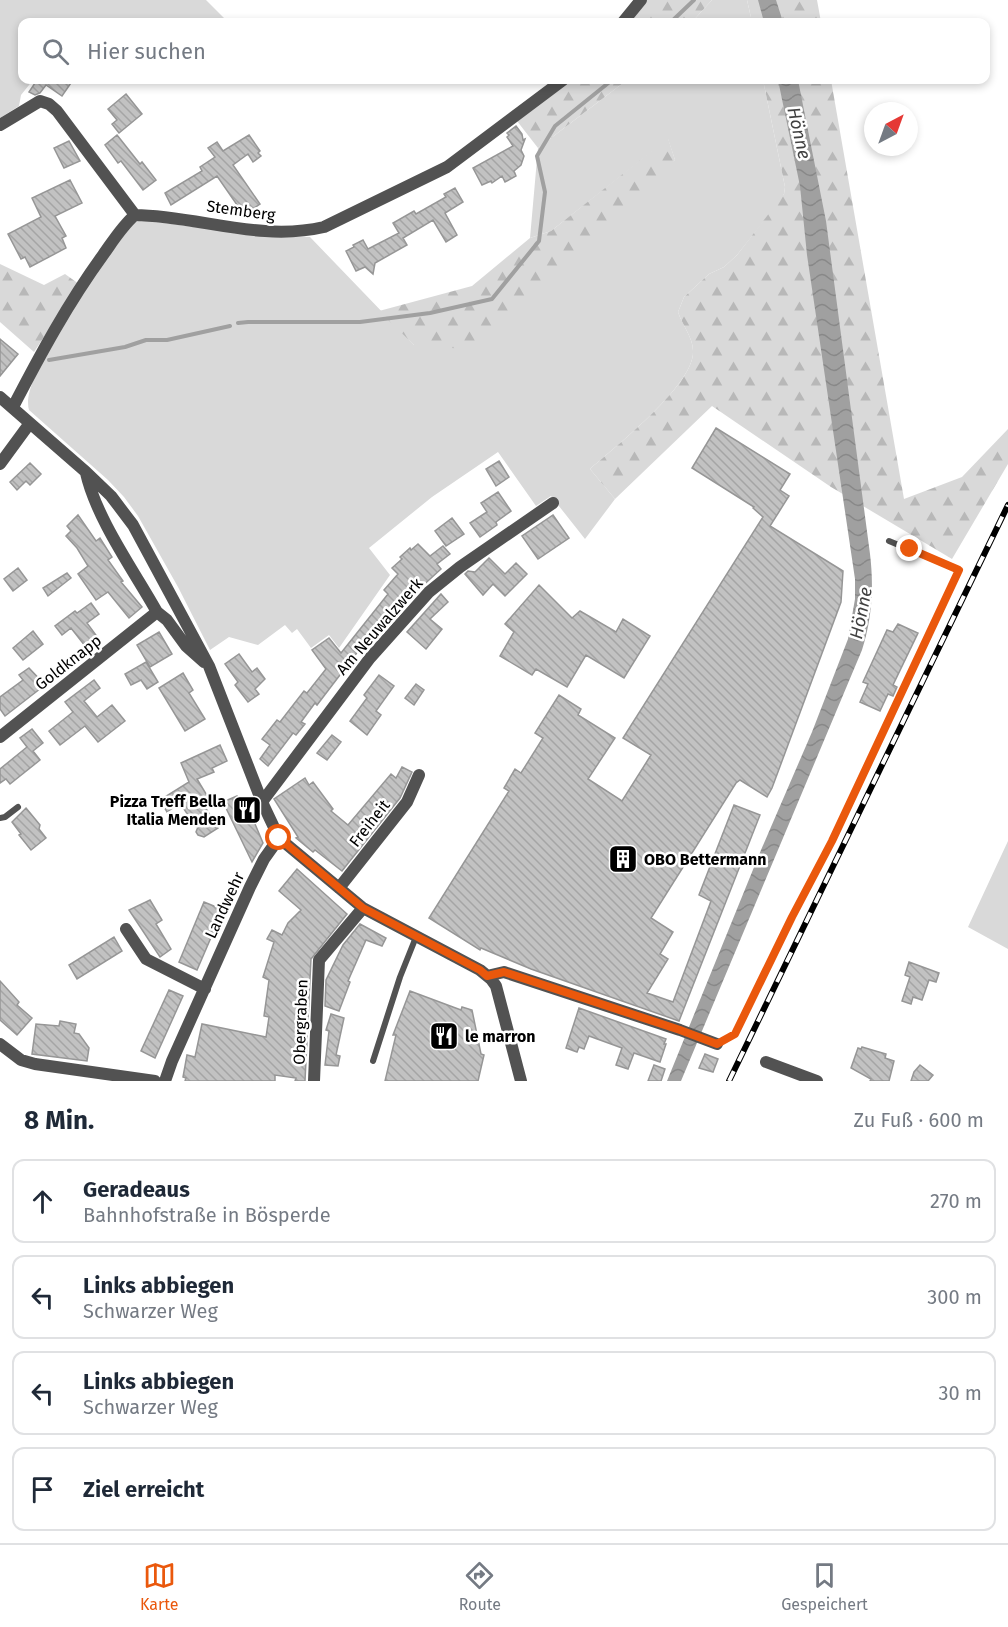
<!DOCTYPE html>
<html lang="de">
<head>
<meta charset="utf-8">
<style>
	:root { --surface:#fff; --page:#f6f6f7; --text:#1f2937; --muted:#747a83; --line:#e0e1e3; --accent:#ea580c }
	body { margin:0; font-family:"Fira Sans",sans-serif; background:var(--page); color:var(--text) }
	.compass { position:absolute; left:864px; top:102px; width:54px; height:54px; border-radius:50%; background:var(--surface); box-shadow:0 3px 9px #0003; rotate:41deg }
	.stop { position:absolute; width:18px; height:18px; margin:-14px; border:4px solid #ea580c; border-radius:50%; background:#fff }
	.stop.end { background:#ea580c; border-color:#fff; box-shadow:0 2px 6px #0008 }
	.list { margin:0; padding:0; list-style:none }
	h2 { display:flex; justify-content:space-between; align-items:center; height:78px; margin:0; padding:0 24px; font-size:26px }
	h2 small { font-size:20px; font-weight:400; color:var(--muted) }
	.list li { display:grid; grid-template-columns:39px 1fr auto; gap:18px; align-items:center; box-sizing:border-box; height:84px; margin:0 12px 12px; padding:0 12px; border:2px solid var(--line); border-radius:12px }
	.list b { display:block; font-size:22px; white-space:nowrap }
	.list p { margin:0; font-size:20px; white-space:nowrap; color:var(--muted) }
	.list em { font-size:20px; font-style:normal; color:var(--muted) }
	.icon { flex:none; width:33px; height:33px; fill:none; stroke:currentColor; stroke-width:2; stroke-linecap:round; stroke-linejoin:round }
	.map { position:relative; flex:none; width:1008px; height:1081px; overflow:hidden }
	.search { position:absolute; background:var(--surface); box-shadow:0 3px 9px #0003; left:18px; right:18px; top:18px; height:66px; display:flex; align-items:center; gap:15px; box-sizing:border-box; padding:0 21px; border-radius:12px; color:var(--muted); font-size:22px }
	.sheet { height:462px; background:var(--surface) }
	nav { display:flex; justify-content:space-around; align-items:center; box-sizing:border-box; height:84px; border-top:2px solid var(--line); background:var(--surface); font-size:16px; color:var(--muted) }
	nav a { display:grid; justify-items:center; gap:3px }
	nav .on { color:var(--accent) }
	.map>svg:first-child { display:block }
	.green { fill:#d9d9d9 }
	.forest { fill:url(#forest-firs) }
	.water { fill:url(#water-waves) }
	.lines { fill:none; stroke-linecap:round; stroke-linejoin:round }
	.stream { stroke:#a0a0a0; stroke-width:4 }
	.building { fill:url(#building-back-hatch); stroke:#969696; stroke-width:1.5 }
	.lane { stroke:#525252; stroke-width:6 }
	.street { stroke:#525252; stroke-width:12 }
	.rail-casing { stroke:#000; stroke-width:6 }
	.rail { stroke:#fff; stroke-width:4; stroke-dasharray:11; stroke-linecap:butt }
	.route { stroke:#ea580c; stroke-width:8 }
	.labels { text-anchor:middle; stroke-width:5; stroke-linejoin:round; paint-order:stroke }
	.street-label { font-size:16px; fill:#000; stroke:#fff }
	.poi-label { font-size:16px; font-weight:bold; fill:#000; stroke:#fff; text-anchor:start }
	.water-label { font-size:18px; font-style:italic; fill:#414141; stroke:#fff }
</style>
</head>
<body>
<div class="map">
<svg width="1008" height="1081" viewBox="0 0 1008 1081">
	<defs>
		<pattern id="forest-firs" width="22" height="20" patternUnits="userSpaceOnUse" patternTransform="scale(1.5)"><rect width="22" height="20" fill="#d9d9d9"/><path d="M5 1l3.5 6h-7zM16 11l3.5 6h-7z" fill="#b8b8b8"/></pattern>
		<pattern id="water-waves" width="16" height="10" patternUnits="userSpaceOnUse" patternTransform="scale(1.5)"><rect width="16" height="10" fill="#a0a0a0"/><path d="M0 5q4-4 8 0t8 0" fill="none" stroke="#888"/></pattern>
		<pattern id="building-back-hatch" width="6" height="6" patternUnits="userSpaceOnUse" patternTransform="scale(1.5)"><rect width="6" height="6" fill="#c2c2c2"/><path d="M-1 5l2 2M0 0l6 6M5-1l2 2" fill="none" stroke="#a5a5a5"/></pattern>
	</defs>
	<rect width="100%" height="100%" fill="#fff"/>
	<path class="green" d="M0 0H206L228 22H22V80H33L21 95 19 106 0 118Z
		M712 0H747L752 22H692Z
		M627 80H763L785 187 784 194 780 201 737 255 724 267 709 274 684 297 678 312C682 325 693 337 693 351 695 384 615 447 590 469L615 499 585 539 551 496 536 506 498 452 432 497 369 548 390 575 339 648 329 635 311 648 297 629 292 633 285 625 258 645 229 637 210 650 178 587 138 516 124 497 108 480 29 410C18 376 110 254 133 223L142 220 253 235 310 237 414 345 675 160 668 139 551 231 530 238 538 148Z
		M1008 841V949L968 927Z"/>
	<path class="forest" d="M645 0H712L692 22H627Z
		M747 0H817L821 22H752Z
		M569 80H627L538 148 517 121Z
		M763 80H831L904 499 962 477 1008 429V464L952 559 831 487 712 406 615 499 590 469C615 447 695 384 693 351 693 337 682 325 678 312L684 297 709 274 724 267 737 255 784 194 785 187Z
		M668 138 675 160 477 350 414 345 379 311 472 286 530 238 551 231Z
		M0 264 44 285 65 274 79 284 34 352 0 322Z"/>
	<path class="water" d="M758 0H776L783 22H764Z
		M778 80H798L826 221 870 554C874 587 872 619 862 650L681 1081H667L761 850 812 732 848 639 855 599V579L807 255 800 186Z"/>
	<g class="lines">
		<path class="stream" d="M671 22 694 0
			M238 323 248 322H360L430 313 492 299 539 241 545 192 537 156 555 126 612 80
			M49 360 125 347 146 340H167L230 326"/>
	</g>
	<path class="building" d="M37 80H73L62 96 46 85 40 93 35 95 29 92Z
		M126 94 142 114 119 133 112 124 117 120 108 109Z
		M516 126 522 134 523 140 525 139 521 150 524 156 521 165 514 171 516 176 505 182 502 176 492 183 491 181 482 185 473 168 513 146 507 137 509 135 507 133Z
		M117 135 140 164 142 162 156 180 143 190 121 161 118 163 105 145Z
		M249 135 260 151 258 153 261 156 253 162 248 154 233 165 260 204 244 215 217 176 171 205 165 193 202 171 200 167 215 157 208 148 217 142 223 151Z
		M69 141 80 161 64 168 54 148Z
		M70 180 82 203 55 216 66 236 62 238 66 248 30 267 25 257 21 259 8 234 41 217 32 198Z
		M455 188 463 202 445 213 457 235 446 242 433 220 403 238 407 245 375 263 373 274 365 267 356 271 346 251 354 247 353 245 363 240 368 249 399 233 393 223 414 211 416 214 446 197 444 194Z
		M0 339 18 354 0 376Z
		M716 428 790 474 780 490 789 496 770 526 843 571 841 602 772 788 767 797 740 780 736 783 651 918 673 932 660 954 668 959 647 993 673 1002 711 901 699 895 734 805 760 815 679 1021 531 969 481 948 480 950 429 918 509 791 504 788 515 769 521 773 543 738 535 733 559 695 581 709 578 715 615 738 588 779 622 801 651 755 623 738 763 517 753 508 754 507 692 468Z
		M499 461 509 477 496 486 486 469Z
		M30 463 41 474 30 485 26 481 17 490 10 482Z
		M498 492 511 511 496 522 497 525 480 537 470 523 487 512 481 503Z
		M78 515 96 541 100 538 112 557 108 560 123 581 121 582 142 607 129 618 108 592 96 600 78 574 88 566 77 548 66 536 71 531 67 526Z
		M553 515 569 538 538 559 522 536Z
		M452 518 464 534 446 546 435 531Z
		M418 544 430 556 443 546 450 554 437 564 441 569 406 601 404 599 382 628 380 626 359 650 317 705 315 703 301 722 305 724 296 735 293 733 268 766 260 759 270 745 262 739 277 720 280 722 304 691 307 693 326 669 312 650 329 638 341 653 388 594 384 590 398 574 392 568 402 559 400 557 410 548 411 550Z
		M489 558 505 574 516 563 527 574 505 596 493 584 483 595 465 574 468 571 475 572Z
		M18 568 27 580 13 591 4 579Z
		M67 573 71 578 48 596 43 588Z
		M539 585 572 618 580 611 616 632 623 619 650 636 624 678 586 655 567 687 536 669 532 675 500 656 514 632 505 624Z
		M441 594 448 602 430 619 442 629 426 649 407 632Z
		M91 603 99 614 87 623 101 642 89 651 71 628 62 635 55 626 75 611 77 613Z
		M898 624 918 633 893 685 897 687 893 696 888 694 880 711 860 702 868 684 863 682 887 630 893 632Z
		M33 631 43 644 23 660 13 648Z
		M159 632 172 654 150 667 137 645Z
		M239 654 252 672 257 668 265 679 255 689 259 694 248 702 235 685 238 682 225 664Z
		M146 662 158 682 147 689 141 680 131 685 125 674Z
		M29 668 45 685 5 716 0 709V697L23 680 19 675Z
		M183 673 193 690 189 693 205 719 185 731 159 688Z
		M379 675 394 686 376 711 381 715 367 735 350 721 367 698 364 695Z
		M94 680 100 688 84 701 97 717 112 705 125 721 98 742 85 726 60 745 49 731 73 712 65 702Z
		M416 684 424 690 414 705 405 698Z
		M32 729 43 743 33 751 40 760 10 784 6 779 0 783V769L27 747 20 738Z
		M332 735 341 742 327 760 317 753Z
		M220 745 227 761 212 768 214 772 197 779 211 802 205 807 218 828 204 837 198 835 196 832 198 827 191 825 190 818 180 803 167 812 160 800 189 782 181 763Z
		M402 767 412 772 400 798 342 871 315 850 313 852 296 838 298 837 274 799 305 778 309 785 313 782 333 809 331 811 348 825 391 774 396 778Z
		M237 796 239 800 244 798 263 843 252 862 223 802Z
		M26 808 40 825 39 829 46 838 31 850 19 835 21 834 12 822Z
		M297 869 347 914 311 959 305 1081H295L296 1078 275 1075V1081H185L186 1078 183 1077 187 1055 195 1057 202 1024 266 1037 269 1017 264 1016 269 980 263 977 274 942 267 939 272 930 282 935 288 923 301 910 279 891Z
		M150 900 162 920 156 924 171 949 160 957 129 910Z
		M204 902 221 909 220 911 222 912 197 970 179 962Z
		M360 924 386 938 382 946 366 940 348 981 350 982 339 1011 325 1006 326 980 343 945Z
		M114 937 122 951 77 979 69 965Z
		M909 962 939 973 936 982 929 980 922 1000 913 997 911 1004 902 1001 910 977 905 975Z
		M0 981 19 1002 17 1005 32 1018 17 1035 0 1020Z
		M169 990 183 996 155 1058 141 1051Z
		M410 991 461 1010 462 1007 472 1010 481 1054 484 1055 478 1081H385L396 1035H393Z
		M579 1008 666 1039 664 1044H666L660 1062 634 1053 628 1069 616 1065 622 1048 589 1036 584 1049 579 1047 577 1052 566 1048Z
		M331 1014 344 1018 336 1055 340 1056 338 1066 325 1065 329 1031 326 1030Z
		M60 1021 76 1024 74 1033 79 1034 89 1048 87 1061 32 1054 36 1024 59 1026Z
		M862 1047 886 1054 885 1058 894 1061 889 1081H870L871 1079 851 1068 858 1048 861 1049Z
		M705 1054 718 1059 713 1072 699 1068Z
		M654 1065 665 1069 661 1081H648Z
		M920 1065 933 1075 928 1081H911L914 1072Z"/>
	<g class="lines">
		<path class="lane" d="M0 818 5 817 18 807
			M717 1044 735 1034 792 917 832 841 959 570 889 541
			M373 1061 400 977 416 937"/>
		<path class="street" d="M623 22 641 0
			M0 125 40 101 49 104 57 111 135 215
			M0 397 86 472 111 496 133 525 209 666 262 802 279 838 363 908 480 970 491 979 496 986 521 1081
			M13 407C40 355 68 303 103 255 113 241 122 226 135 215 199 216 260 242 324 227L447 167 563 80
			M0 464 30 423
			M86 473C96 518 134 571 157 612L167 620 186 646 204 662
			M0 737 157 612
			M262 802 370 658 429 592 460 567 553 503
			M339 888 407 802 419 775
			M126 929 146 959 205 989
			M487 976 504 972 680 1030 717 1044
			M0 1044 21 1060 35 1064 155 1081
			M766 1062 817 1081
			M165 1081 172 1061 250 887 264 859 279 838
			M314 1081 319 960 363 908"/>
		<g class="rail-casing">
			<path id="rail" d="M729 1081 1008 505"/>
		</g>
		<use href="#rail" class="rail"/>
	</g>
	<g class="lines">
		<path class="route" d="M279 838 363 908 480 970 487 976 504 972 680 1030 717 1044 735 1034 792 917 832 841 959 570 910 549"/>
	</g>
	<defs>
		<g id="restaurant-square" transform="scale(1.5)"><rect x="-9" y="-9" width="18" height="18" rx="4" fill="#000" stroke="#fff"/><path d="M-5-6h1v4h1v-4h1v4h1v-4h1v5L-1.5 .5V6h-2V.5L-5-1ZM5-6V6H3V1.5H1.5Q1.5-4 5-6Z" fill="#fff"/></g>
		<g id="building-square" transform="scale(1.5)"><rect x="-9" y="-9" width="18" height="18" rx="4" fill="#000" stroke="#fff"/><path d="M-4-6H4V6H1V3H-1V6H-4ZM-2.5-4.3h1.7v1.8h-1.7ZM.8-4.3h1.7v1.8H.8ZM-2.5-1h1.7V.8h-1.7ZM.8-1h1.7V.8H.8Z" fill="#fff"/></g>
	</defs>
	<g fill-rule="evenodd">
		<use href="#restaurant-square" x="247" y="810"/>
		<use href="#building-square" x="623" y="859"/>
		<use href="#restaurant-square" x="444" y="1036"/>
	</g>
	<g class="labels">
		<g class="street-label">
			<text transform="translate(241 210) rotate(8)" y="6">Stemberg</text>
			<text transform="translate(379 626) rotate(-49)" y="6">Am Neuwalzwerk</text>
			<text transform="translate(68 662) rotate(-38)" y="6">Goldknapp</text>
			<text transform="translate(369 823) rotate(-52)" y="6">Freiheit</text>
			<text transform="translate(224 905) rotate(-65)" y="6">Landwehr</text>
			<text transform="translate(300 1022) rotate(-88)" y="6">Obergraben</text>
		</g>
		<g class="poi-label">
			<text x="226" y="807" text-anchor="end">Pizza Treff Bella<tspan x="226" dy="18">Italia Menden</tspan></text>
			<text x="644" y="865">OBO Bettermann</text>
			<text x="465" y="1042">le marron</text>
		</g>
		<g class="water-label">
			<text transform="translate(799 133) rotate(77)" y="6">Hönne</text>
			<text transform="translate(861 613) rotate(-79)" y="6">Hönne</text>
		</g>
	</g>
</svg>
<svg class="compass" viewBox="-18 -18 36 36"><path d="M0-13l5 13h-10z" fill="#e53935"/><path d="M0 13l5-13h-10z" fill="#747a83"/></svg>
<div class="stop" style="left:279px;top:838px"></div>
<div class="stop end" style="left:910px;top:549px"></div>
<div class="search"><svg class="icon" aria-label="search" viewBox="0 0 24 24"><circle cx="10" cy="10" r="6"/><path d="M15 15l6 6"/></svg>Hier suchen</div>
</div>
<section class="sheet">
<h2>8 Min.<small>Zu Fuß · 600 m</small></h2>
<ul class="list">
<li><svg class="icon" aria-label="ahead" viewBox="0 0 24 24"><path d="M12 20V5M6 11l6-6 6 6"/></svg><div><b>Geradeaus</b><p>Bahnhofstraße in Bösperde</p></div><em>270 m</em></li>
<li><svg class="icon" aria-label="left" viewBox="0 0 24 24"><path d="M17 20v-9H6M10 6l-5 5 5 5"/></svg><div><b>Links abbiegen</b><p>Schwarzer Weg</p></div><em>300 m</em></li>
<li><svg class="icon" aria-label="left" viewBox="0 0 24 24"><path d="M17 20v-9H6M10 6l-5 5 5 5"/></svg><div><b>Links abbiegen</b><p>Schwarzer Weg</p></div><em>30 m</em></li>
<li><svg class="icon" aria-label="arrive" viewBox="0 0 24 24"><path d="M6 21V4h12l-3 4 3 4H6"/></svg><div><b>Ziel erreicht</b></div></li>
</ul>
</section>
<nav>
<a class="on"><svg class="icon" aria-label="map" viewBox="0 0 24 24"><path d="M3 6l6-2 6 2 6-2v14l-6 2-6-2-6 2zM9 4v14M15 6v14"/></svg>Karte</a>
<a><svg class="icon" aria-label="directions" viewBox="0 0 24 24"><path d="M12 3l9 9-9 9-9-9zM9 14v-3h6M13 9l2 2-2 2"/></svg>Route</a>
<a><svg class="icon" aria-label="saved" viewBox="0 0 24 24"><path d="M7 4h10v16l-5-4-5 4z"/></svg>Gespeichert</a>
</nav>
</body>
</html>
